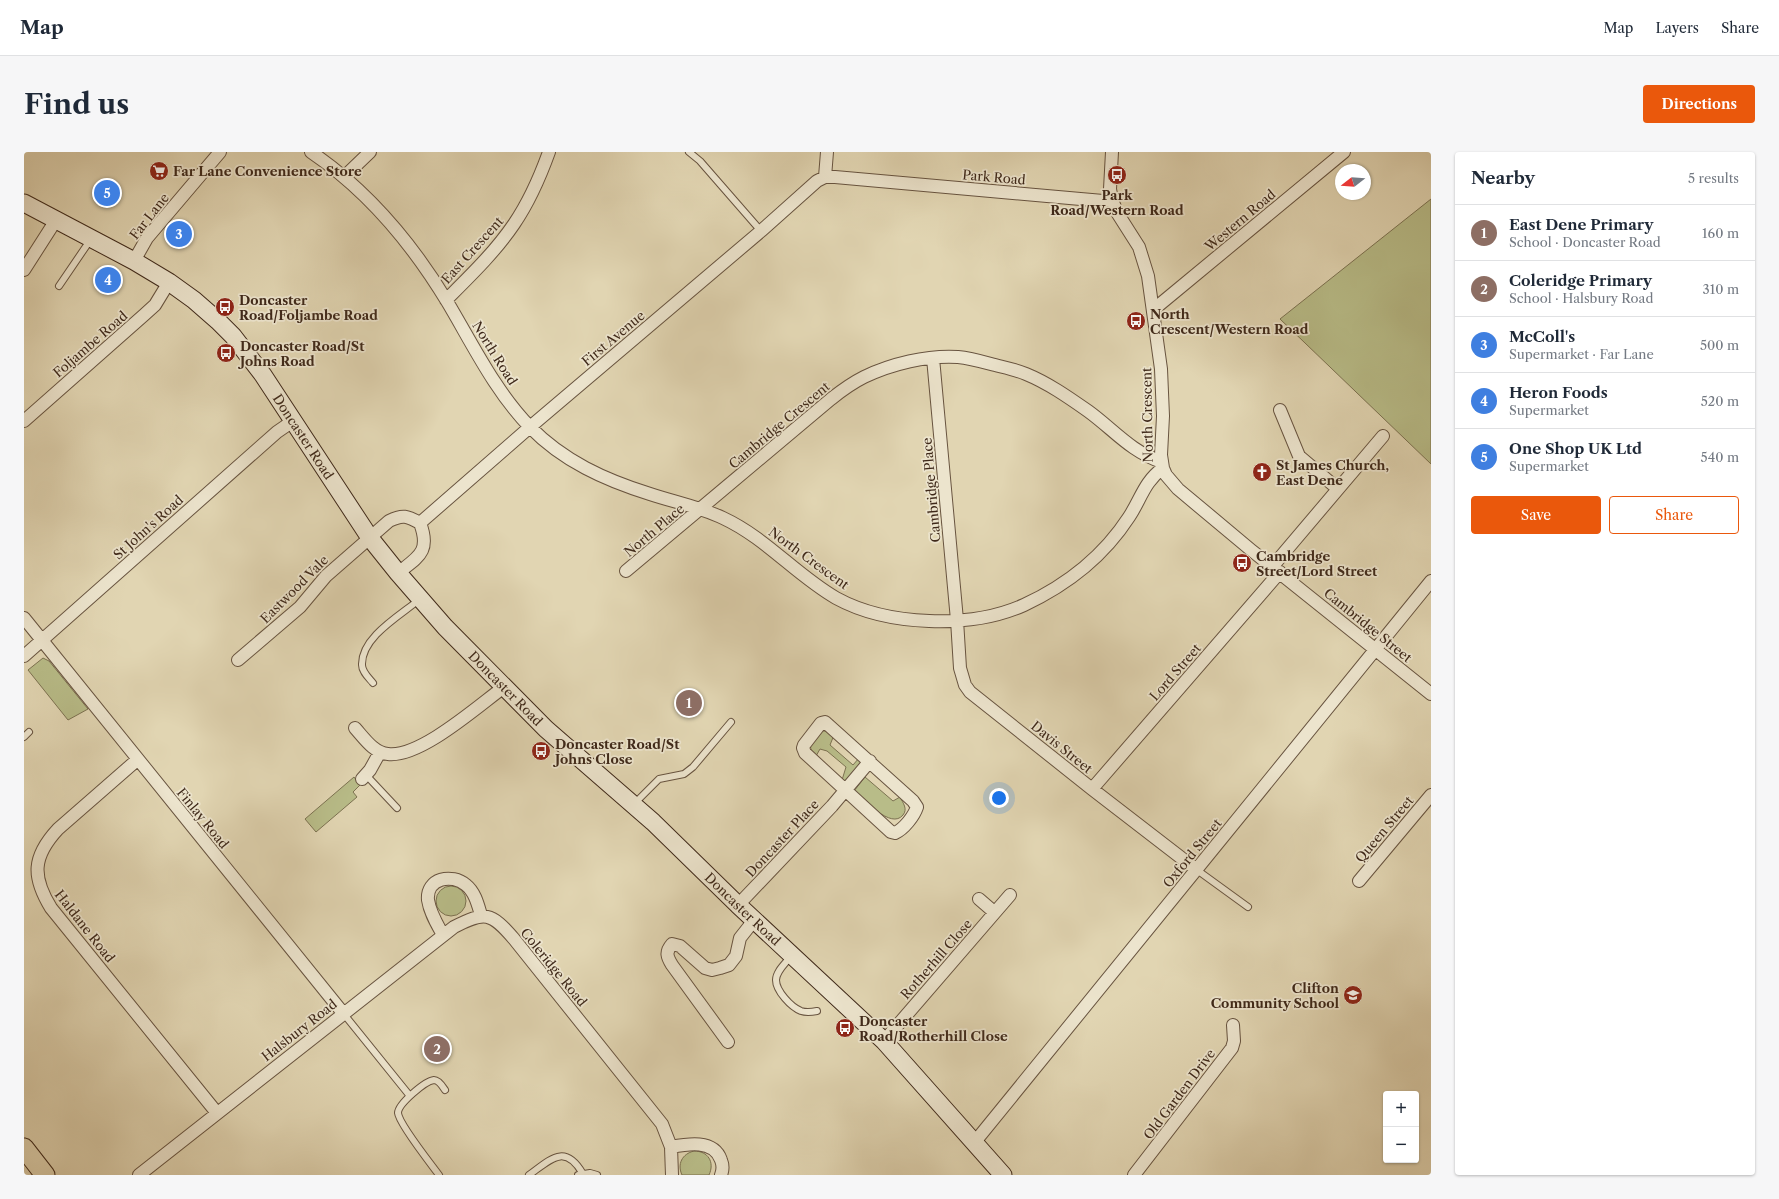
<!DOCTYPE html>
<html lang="en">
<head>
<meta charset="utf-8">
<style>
	:root { --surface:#fff; --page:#f6f6f7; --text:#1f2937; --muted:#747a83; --line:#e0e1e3; --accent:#ea580c }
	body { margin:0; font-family:"Libre Caslon Text",serif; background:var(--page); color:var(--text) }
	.controls { position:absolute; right:12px; bottom:12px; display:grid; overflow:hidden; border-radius:4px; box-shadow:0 1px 3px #0004 }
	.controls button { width:36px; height:36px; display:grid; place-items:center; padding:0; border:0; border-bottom:1px solid var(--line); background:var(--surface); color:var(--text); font:20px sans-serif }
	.compass { position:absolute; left:1311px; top:12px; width:36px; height:36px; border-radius:50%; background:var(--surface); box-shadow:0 1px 3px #0004; rotate:253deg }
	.you { position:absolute; left:975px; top:646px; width:14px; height:14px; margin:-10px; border:3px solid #fff; border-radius:50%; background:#1a73e8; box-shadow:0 0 0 6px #1a73e833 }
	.badge { display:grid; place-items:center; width:26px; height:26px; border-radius:50%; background:var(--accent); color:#fff; font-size:13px; font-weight:700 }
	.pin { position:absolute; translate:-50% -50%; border:2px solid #fff; box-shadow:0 1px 4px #0006 }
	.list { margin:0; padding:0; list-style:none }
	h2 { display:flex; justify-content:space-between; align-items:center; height:52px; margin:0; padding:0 16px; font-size:17px }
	h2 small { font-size:13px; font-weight:400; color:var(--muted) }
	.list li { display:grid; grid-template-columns:26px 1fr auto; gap:12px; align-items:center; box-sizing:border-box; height:56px; padding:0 16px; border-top:1px solid var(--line) }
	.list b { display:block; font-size:15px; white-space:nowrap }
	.list p { margin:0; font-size:13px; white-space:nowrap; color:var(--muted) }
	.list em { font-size:13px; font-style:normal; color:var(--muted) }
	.actions { display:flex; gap:8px; padding:12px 16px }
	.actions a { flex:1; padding:9px 0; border:1px solid var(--accent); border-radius:4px; text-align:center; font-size:14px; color:var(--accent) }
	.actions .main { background:var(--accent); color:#fff }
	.map { position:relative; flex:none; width:1407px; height:1023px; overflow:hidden; border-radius:4px }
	header { display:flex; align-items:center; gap:24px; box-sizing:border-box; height:56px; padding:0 20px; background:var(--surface); border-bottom:1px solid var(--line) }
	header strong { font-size:19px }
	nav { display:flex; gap:22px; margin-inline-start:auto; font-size:14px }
	.intro { display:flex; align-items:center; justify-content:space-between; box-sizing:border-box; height:96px; padding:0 24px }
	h1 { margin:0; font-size:28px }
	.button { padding:10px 18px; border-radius:4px; background:var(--accent); color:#fff; font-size:14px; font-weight:700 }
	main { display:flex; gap:24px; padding:0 24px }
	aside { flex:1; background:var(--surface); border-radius:4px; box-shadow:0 1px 3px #0004 }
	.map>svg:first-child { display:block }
	.green { fill:#b8bc88; stroke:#7c7251 }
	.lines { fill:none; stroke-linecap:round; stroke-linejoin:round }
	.lane-casing { stroke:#685440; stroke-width:8 }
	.street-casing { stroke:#685440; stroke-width:14 }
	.secondary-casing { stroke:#3f291a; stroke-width:19 }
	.primary-casing { stroke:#3f291a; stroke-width:21 }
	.lane { stroke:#ece4cd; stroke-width:6 }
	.street { stroke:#ece4cd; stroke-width:12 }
	.secondary { stroke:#ece4cd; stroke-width:17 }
	.primary { stroke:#e1d5b2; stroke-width:19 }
	.labels { text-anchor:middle; stroke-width:3.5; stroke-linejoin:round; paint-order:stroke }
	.poi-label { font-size:13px; font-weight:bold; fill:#3f291a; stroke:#ece4cd; text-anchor:start }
	.street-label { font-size:13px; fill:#3f291a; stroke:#ece4cd }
</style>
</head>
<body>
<header>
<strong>Map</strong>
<nav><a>Map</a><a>Layers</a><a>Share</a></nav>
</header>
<div class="intro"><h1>Find us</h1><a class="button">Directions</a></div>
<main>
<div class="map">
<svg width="1407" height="1023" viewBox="0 0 1407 1023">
	<rect width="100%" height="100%" fill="#e1d5b2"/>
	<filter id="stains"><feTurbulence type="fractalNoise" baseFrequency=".005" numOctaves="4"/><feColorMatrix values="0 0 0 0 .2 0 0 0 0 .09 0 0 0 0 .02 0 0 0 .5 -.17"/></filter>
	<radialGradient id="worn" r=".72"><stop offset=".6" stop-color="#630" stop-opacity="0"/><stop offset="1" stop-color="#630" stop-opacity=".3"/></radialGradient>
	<path class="green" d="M1407 47V312L1256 167Z
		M19 506 25 509 64 557 44 568 4 518Z
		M798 579H804L810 583 806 593 829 613 835 606 837 608 836 613 823 629 818 628 822 615 803 599 796 597 792 604 787 599 786 590Z
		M330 625 336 633 329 640 333 645 292 680 281 667Z
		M841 625 869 649 876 645C879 651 884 657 879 663 867 678 840 647 830 639Z
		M412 749a15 15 0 1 1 30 0a15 15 0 1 1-30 0Z
		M670 999C684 999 691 1010 685 1023H658C653 1012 658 1002 670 999Z"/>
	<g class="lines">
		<g class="lane-casing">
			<path id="lane" d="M665 0 676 9 737 79
				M35 134 67 87
				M349 531C345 526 338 520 338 513 337 485 377 463 396 447
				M0 585 5 580
				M342 623 373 656
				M610 652 635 627 660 622 669 615 707 570
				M1173 718 1224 755
				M767 804C762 811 752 819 752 828 752 839 767 855 777 859 783 861 788 860 793 859
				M319 861 386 944
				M415 1023C407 1012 375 972 374 961 374 952 401 929 410 928 415 928 419 935 421 938
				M505 1023C527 1007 541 991 559 1022
				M554 1023 566 1021 573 1023"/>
		</g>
		<g class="street-casing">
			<path id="street" d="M287 0C343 38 389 93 424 151 449 193 471 239 506 275 539 309 581 328 626 342 650 350 676 355 699 366 742 386 772 423 812 446 863 474 947 477 1000 453 1043 433 1079 405 1105 365 1117 347 1120 330 1139 316
				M1088 0 1086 37 1088 48 1094 62 1115 95 1124 124 1137 217 1139 264 1137 303 1139 316 1142 323 1154 337 1227 398 1407 542
				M321 24 346 0
				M801 25 803 0
				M110 109 123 86 196 0
				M0 118 32 68
				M422 148C446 124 471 100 490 72 505 50 516 25 525 0
				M1129 158 1320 0
				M909 206 933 468 936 516 941 533 946 540 1068 637 1173 718
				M1256 258 1275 304 1314 337
				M0 269 120 163 131 153 145 130
				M396 371 506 275 737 79 793 29 801 25H811L1079 49 1088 48
				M1248 415 1359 284
				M602 419 807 247C817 239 828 231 840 225 867 212 903 203 934 205 945 206 956 209 967 212 978 215 990 217 1002 222 1024 231 1044 245 1064 259 1089 277 1107 300 1138 310
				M0 466 319 861
				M0 504 253 280 269 269
				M214 508 276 455 302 424 365 369C379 362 383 364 396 371 407 400 394 405 374 421
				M801 570 889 649 893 655C890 664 880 677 871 681L867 680 781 601 779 596 780 593 797 571Z
				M331 576C340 586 350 601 364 602 396 606 454 554 480 535
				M113 608 34 677C8 705 8 725 27 756L193 961
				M338 627 346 618 356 600
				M1068 637 1256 420
				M1335 729 1407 643
				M955 747 970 760
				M714 753 808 654 846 609
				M419 783C413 772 406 761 404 748 402 726 428 721 442 733 451 740 454 753 457 763
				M860 889 986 743
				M704 890 648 813C643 805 641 800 648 792L656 794 681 816 688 818 696 816 705 813 712 804 716 786 731 767
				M950 991 1407 429
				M647 995C663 992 690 987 697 1008 699 1013 699 1018 697 1023
				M115 1023 430 775C461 759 467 760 490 787L638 972 647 995 648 1023
				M1110 1023 1208 896 1210 889 1209 873"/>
		</g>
		<g class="secondary-casing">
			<g id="secondary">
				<path id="s1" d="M0 51 110 109 145 130 170 148 194 169 209 184 239 223 346 386 374 421 421 475 522 577 629 670 714 753 860 889 979 1023"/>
			</g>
		</g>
		<g class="primary-casing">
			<path id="primary" d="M0 996 21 1023"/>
		</g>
		<use href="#lane" class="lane"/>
		<use href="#street" class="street"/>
		<use href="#secondary" class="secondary"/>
		<use href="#primary" class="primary"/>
	</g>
	<defs>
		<g id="supermarket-disc" transform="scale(1)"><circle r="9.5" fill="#8f2418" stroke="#ece4cd"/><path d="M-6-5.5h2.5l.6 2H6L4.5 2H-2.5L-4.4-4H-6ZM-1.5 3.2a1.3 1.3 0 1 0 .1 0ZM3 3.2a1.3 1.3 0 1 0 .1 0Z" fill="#fff"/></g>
		<g id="bus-disc" transform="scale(1)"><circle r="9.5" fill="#8f2418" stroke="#ece4cd"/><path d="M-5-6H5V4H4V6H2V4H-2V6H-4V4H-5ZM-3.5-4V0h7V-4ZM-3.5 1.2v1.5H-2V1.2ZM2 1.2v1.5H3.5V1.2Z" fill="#fff"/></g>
		<g id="church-disc" transform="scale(1)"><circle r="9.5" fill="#8f2418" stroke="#ece4cd"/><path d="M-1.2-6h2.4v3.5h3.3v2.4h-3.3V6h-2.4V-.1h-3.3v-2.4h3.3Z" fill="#fff"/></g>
		<g id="school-disc" transform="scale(1)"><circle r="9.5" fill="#8f2418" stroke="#ece4cd"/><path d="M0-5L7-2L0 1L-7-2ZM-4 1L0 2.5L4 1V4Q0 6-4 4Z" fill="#fff"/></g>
	</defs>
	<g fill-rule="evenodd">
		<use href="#supermarket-disc" x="135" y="19"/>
		<use href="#bus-disc" x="1093" y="23"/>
		<use href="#bus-disc" x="201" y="155"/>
		<use href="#bus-disc" x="1112" y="169"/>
		<use href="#bus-disc" x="202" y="201"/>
		<use href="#church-disc" x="1238" y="320"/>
		<use href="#bus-disc" x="1218" y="411"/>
		<use href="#bus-disc" x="517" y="599"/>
		<use href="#school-disc" x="1329" y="843"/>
		<use href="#bus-disc" x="821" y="876"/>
	</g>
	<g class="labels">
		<g class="poi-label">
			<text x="149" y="24">Far Lane Convenience Store</text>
			<text x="1093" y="48" text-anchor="middle">Park<tspan x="1093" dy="15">Road/Western Road</tspan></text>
			<text x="215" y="153">Doncaster<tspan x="215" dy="15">Road/Foljambe Road</tspan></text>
			<text x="1126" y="167">North<tspan x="1126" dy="15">Crescent/Western Road</tspan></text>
			<text x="216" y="199">Doncaster Road/St<tspan x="216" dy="15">Johns Road</tspan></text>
			<text x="1252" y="318">St James Church,<tspan x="1252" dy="15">East Dene</tspan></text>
			<text x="1232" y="409">Cambridge<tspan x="1232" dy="15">Street/Lord Street</tspan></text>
			<text x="531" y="597">Doncaster Road/St<tspan x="531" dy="15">Johns Close</tspan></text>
			<text x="1315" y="841" text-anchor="end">Clifton<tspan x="1315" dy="15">Community School</tspan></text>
			<text x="835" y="874">Doncaster<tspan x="835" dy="15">Road/Rotherhill Close</tspan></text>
		</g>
		<g class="street-label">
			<text transform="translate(970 25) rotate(5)" y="5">Park Road</text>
			<text transform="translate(125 64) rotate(-52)" y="5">Far Lane</text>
			<text transform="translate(1216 68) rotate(-40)" y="5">Western Road</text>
			<text transform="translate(448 98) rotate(-48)" y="5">East Crescent</text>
			<text transform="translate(589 186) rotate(-40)" y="5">First Avenue</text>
			<text transform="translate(66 192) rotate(-41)" y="5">Foljambe Road</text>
			<text transform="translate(471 201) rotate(58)" y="5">North Road</text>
			<text transform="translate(1123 263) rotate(-91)" y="5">North Crescent</text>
			<text transform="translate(755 273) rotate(-40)" y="5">Cambridge Crescent</text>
			<text dy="5" stroke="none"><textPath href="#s1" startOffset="372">Doncaster Road</textPath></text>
			<text transform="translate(907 338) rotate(-95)" y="5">Cambridge Place</text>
			<text transform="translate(124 375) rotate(-42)" y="5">St John's Road</text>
			<text transform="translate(630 378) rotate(-40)" y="5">North Place</text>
			<text transform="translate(785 406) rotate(36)" y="5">North Crescent</text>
			<text transform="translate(270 437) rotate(-45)" y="5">Eastwood Vale</text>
			<text transform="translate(1344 473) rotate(39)" y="5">Cambridge Street</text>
			<text transform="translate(1151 520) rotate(-49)" y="5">Lord Street</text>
			<text dy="5" stroke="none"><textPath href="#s1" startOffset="696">Doncaster Road</textPath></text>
			<text transform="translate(1038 595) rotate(39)" y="5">Davis Street</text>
			<text transform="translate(179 666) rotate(51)" y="5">Finlay Road</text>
			<text transform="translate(1360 677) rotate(-50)" y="5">Queen Street</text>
			<text transform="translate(758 686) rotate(-47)" y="5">Doncaster Place</text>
			<text transform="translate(1168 701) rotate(-51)" y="5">Oxford Street</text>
			<text dy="5" stroke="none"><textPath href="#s1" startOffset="1020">Doncaster Road</textPath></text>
			<text transform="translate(61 774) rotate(52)" y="5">Haldane Road</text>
			<text transform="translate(912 807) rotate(-49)" y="5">Rotherhill Close</text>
			<text transform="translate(530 815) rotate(51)" y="5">Coleridge Road</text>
			<text transform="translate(275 878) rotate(-38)" y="5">Halsbury Road</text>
			<text transform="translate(1155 942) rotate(-53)" y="5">Old Garden Drive</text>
		</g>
	</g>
	<rect width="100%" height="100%" filter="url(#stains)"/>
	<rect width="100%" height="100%" fill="url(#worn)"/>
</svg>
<div class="controls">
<button>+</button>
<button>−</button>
</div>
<svg class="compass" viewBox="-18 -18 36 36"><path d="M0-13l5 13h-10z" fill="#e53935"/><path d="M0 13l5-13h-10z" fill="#747a83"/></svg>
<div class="you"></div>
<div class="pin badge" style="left:665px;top:551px;background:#8d6e63">1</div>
<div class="pin badge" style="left:413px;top:897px;background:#8d6e63">2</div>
<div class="pin badge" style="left:155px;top:82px;background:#3f7fe0">3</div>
<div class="pin badge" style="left:84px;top:128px;background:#3f7fe0">4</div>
<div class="pin badge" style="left:83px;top:41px;background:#3f7fe0">5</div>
</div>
<aside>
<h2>Nearby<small>5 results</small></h2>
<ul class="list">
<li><span class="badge" style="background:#8d6e63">1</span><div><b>East Dene Primary</b><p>School · Doncaster Road</p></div><em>160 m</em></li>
<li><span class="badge" style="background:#8d6e63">2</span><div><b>Coleridge Primary</b><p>School · Halsbury Road</p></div><em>310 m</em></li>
<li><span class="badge" style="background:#3f7fe0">3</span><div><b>McColl's</b><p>Supermarket · Far Lane</p></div><em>500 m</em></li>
<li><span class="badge" style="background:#3f7fe0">4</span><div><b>Heron Foods</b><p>Supermarket</p></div><em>520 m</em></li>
<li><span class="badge" style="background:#3f7fe0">5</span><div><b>One Shop UK Ltd</b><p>Supermarket</p></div><em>540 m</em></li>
</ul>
<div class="actions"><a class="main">Save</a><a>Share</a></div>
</aside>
</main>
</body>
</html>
